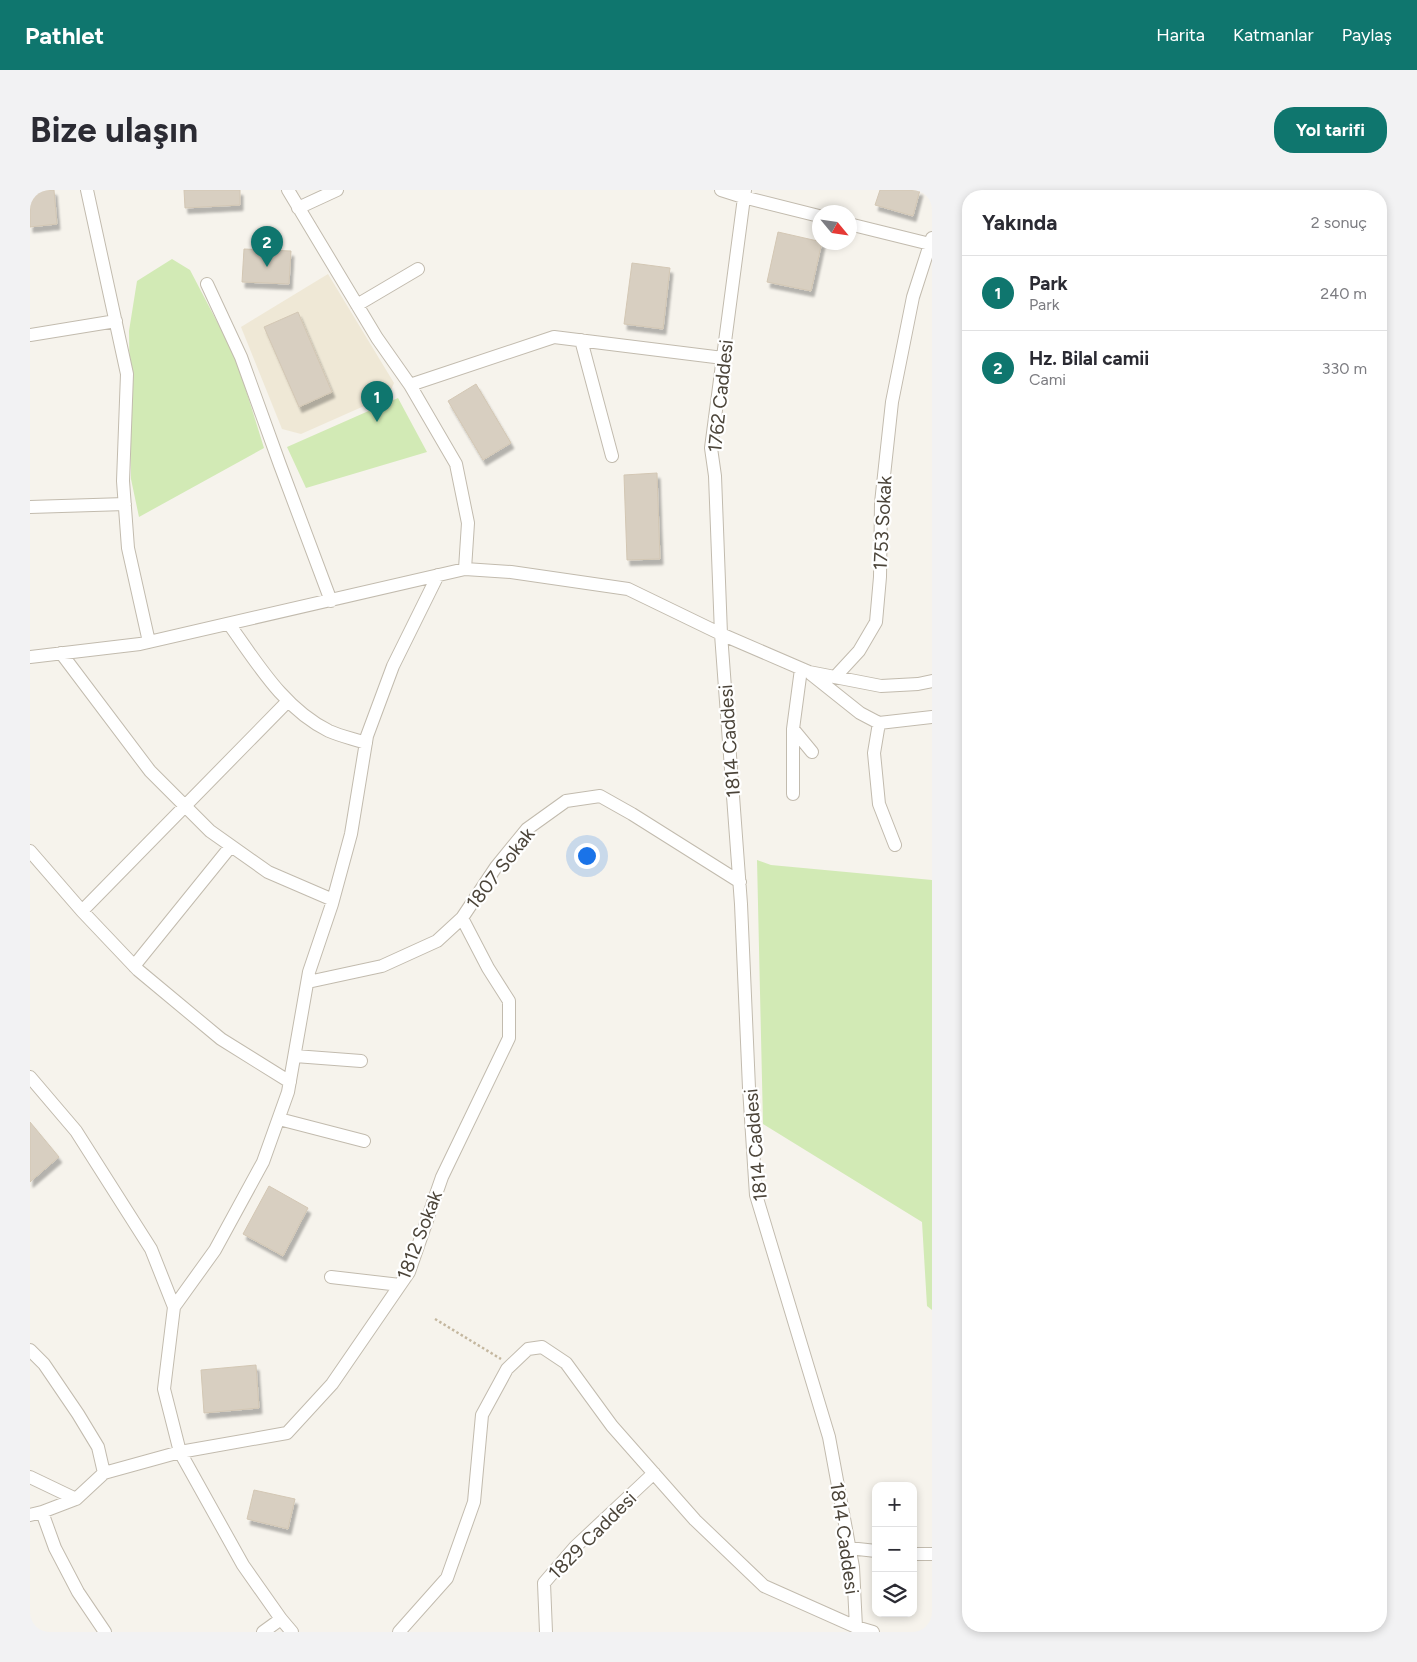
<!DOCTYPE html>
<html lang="tr">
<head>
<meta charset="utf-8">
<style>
	:root { --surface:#fff; --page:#f2f2f3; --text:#2b2b33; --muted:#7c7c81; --line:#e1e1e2; --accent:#0f766e }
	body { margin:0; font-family:Figtree,sans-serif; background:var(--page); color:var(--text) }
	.controls { position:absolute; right:15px; bottom:15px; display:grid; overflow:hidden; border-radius:10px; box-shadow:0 2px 8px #0003 }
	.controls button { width:45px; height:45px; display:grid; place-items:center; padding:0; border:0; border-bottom:1px solid var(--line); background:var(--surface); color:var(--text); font:25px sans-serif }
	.compass { position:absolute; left:782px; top:15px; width:45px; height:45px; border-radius:50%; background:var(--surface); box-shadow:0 2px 8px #0003; rotate:119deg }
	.you { position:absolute; left:556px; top:665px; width:18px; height:18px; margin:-12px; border:4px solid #fff; border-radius:50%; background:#1a73e8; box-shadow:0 0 0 8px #1a73e833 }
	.badge { display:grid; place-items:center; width:32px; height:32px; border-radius:50%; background:var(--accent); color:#fff; font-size:16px; font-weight:700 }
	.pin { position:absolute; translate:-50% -41px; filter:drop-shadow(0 1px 2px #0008) }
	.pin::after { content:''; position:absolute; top:26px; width:18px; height:15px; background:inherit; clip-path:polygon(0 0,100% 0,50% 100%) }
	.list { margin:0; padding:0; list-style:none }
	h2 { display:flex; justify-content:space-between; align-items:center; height:65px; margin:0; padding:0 20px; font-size:21px }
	h2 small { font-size:16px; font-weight:400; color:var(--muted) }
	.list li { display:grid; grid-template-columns:32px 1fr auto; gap:15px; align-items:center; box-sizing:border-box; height:75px; padding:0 20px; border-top:1px solid var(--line) }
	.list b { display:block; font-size:19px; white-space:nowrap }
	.list p { margin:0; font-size:16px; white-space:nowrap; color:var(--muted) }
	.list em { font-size:16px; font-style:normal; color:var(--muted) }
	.icon { flex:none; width:28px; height:28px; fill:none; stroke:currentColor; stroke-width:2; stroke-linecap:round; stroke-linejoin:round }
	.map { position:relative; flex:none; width:902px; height:1442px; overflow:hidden; border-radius:20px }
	header { display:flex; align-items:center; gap:30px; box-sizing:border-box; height:70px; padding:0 25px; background:var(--accent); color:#fff }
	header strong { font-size:24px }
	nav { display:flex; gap:28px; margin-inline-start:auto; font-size:18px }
	.intro { display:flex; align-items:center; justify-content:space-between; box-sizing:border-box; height:120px; padding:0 30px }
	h1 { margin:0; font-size:35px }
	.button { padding:12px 22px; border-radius:20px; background:var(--accent); color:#fff; font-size:18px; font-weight:700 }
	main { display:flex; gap:30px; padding:0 30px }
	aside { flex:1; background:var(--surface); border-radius:20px; box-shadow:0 2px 8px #0003 }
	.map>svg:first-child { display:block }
	.education { fill:#efe8d6 }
	.green { fill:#d2eab5 }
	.building { fill:#d8cfc1; stroke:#d3c7b4; filter:url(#shadow) }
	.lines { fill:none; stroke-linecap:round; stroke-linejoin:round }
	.minor-casing { stroke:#c2bbae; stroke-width:14 }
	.path { stroke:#c4b79f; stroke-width:2.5; stroke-dasharray:2.5 2.5; stroke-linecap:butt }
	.minor { stroke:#fff; stroke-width:12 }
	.labels { text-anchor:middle; stroke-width:4.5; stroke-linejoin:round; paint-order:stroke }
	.street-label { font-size:19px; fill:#4b4439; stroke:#fff }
</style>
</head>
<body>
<header>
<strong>Pathlet</strong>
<nav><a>Harita</a><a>Katmanlar</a><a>Paylaş</a></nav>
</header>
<div class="intro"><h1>Bize ulaşın</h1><a class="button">Yol tarifi</a></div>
<main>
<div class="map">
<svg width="902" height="1442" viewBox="0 0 902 1442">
	<defs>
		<filter id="shadow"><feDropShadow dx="3" dy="5.5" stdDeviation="1" flood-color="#0004"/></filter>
	</defs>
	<rect width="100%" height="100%" fill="#f6f3ec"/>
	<path class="education" d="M298 84 364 193 359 205 271 244 252 239 211 137Z"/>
	<path class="green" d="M142 69 160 80 206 168 234 258 109 327 101 289 99 141 107 91Z
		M368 208 397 262 276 298 257 257Z
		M727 670 741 675 902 690V1120L897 1116 892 1032 733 934Z"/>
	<path class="building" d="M0 0H24L27 34 0 37Z
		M154 0H210V15L155 18Z
		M850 0H890L883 26 845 15Z
		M748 42 792 52 781 101 737 92Z
		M214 59 261 61 259 94 212 92Z
		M602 73 640 78 633 139 594 134Z
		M268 122 302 202 269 217 234 137Z
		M446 194 481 253 453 270 418 211Z
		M627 283 630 369 597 370 594 285Z
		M0 932 29 967 0 992Z
		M239 996 278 1018 253 1066 213 1044Z
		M226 1175 229 1218 174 1223 171 1180Z
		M224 1300 265 1309 258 1339 217 1329Z"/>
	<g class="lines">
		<g class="minor-casing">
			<path id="minor" d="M57 0 97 184 93 291 98 358 119 452
				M258 0 347 148 380 195 426 274 438 333 435 379
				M691 0 713 7 789 26
				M715 0 681 258 685 286 691 444 711 714 719 898 726 1005 799 1247 823 1377 826 1437
				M268 18 307 0
				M819 34 900 54
				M177 94 211 167 250 275 301 411
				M327 115 388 79
				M0 145 86 131
				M551 150 582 266
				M380 195 524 147 693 168
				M0 317 95 314
				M199 434C227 473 254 519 299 541 310 546 324 549 336 553
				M31 463 120 581 180 641 238 682 303 710
				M0 467 110 454 435 379 481 382 598 399 691 444 779 482 851 496 888 494 902 491
				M781 484 830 523 849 533 902 527
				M805 487 829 461 846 432 850 387 851 313 862 212 883 107 902 48
				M849 533 844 563 849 614 865 655
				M763 539 782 562
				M763 604V539L771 479
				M0 661 52 721 108 780 191 849 260 892
				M52 721 258 511
				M104 776 201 656
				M278 792 352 776 407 751 432 728 466 677 497 639 536 611 570 606 602 624 710 692
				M265 866 331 871
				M0 887 46 941 121 1059 144 1117 134 1199 150 1262 213 1375 251 1429 262 1442
				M249 929 334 951
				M301 1087 370 1095
				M144 1117 185 1060 233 972 258 902 279 782 302 714 321 644 337 546 363 476 408 385
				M0 1160 14 1174 48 1224 68 1257 74 1283
				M0 1287 46 1309
				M12 1322 25 1358 48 1402 75 1442
				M0 1325 12 1322 46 1309 74 1283 150 1262 257 1243 302 1194 379 1082 412 987 479 848V811L458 778 432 728
				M819 1358 846 1361
				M883 1364H902
				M233 1442 251 1429
				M369 1442 417 1388 444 1312 452 1225 477 1179 498 1159 512 1157 536 1173 582 1236 665 1330 734 1396 826 1437 843 1442
				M516 1442 514 1393 545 1357 624 1283"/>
		</g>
		<path class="path" d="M405 1129 471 1169"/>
		<use href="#minor" class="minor"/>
	</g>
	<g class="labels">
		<g class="street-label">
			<text transform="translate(690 206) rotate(-84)" y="7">1762 Caddesi</text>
			<text transform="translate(852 333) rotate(-87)" y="7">1753 Sokak</text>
			<text transform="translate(699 551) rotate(-94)" y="7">1814 Caddesi</text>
			<text transform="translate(470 678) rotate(-52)" y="7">1807 Sokak</text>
			<text transform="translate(725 955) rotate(-95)" y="7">1814 Caddesi</text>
			<text transform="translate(389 1045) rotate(-69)" y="7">1812 Sokak</text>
			<text transform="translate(562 1345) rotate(-45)" y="7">1829 Caddesi</text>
			<text transform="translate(815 1348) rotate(82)" y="7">1814 Caddesi</text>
		</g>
	</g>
</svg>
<div class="controls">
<button>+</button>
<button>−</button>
<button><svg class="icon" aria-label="layers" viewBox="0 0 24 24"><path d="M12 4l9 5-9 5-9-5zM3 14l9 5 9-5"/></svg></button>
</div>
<svg class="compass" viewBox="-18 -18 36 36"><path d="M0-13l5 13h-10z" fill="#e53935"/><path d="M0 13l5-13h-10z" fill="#7c7c81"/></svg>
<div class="you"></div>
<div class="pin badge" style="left:347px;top:232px">1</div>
<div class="pin badge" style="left:237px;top:77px">2</div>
</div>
<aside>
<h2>Yakında<small>2 sonuç</small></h2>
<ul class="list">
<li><span class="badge">1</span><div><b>Park</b><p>Park</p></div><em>240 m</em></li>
<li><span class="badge">2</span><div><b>Hz. Bilal camii</b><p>Cami</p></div><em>330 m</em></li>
</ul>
</aside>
</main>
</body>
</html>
